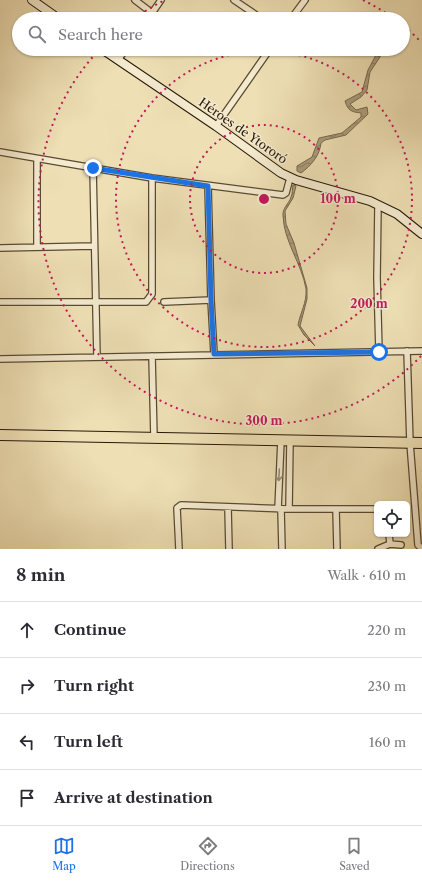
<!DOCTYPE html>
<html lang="en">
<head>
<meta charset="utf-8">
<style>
	:root { --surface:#fff; --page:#f2f2f3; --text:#2b2b33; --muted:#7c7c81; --line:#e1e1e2; --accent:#1a73e8 }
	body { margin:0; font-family:"Libre Caslon Text",serif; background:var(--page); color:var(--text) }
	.controls { position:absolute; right:12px; bottom:12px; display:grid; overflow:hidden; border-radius:6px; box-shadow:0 1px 3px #0004 }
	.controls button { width:36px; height:36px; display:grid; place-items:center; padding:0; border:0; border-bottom:1px solid var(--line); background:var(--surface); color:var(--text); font:20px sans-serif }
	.stop { position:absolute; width:12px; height:12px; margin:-9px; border:3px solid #1a73e8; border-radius:50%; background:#fff }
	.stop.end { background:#1a73e8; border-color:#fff; box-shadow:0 1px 4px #0008 }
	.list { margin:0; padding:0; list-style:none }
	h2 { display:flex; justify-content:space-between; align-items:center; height:52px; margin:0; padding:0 16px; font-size:17px }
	h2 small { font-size:13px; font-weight:400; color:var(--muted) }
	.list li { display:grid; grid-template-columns:26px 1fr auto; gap:12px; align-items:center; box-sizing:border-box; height:56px; padding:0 16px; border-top:1px solid var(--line) }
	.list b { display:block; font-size:15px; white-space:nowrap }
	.list em { font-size:13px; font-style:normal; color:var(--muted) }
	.icon { flex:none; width:22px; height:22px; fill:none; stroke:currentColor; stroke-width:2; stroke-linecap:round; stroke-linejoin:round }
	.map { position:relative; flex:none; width:422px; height:549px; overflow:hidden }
	.search { position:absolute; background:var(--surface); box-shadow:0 1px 3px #0004; left:12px; right:12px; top:12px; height:44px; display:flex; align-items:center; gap:10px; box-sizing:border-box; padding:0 14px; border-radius:22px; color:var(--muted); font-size:15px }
	.sheet { height:276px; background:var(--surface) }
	nav { display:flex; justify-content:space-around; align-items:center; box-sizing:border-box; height:56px; border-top:1px solid var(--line); background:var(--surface); font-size:11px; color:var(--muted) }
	nav a { display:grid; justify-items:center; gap:2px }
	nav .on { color:var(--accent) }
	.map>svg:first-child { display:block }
	.water { fill:url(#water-waves); stroke:#75684d }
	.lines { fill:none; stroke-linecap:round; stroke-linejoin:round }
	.street-casing { stroke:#584a34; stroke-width:8 }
	.secondary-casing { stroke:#26190a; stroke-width:10 }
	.highway-casing { stroke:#26190a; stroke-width:12 }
	.street { stroke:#f4eace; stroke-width:5.5 }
	.secondary { stroke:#f4eace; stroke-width:8 }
	.highway { stroke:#eedfb4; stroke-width:10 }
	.oneway { stroke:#978c76 }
	.route { stroke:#1a73e8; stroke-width:5 }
	.ring { fill:none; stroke:#c2185b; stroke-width:2; stroke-dasharray:2 4 }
	.labels { text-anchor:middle; stroke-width:3; stroke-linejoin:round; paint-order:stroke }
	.street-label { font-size:12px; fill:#26190a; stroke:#f4eace }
	.centre { fill:#c2185b; stroke:#f4eace; stroke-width:2 }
	.ring-label { font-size:12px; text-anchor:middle; font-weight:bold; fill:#c2185b; stroke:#f4eace; stroke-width:3; stroke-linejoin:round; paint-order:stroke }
</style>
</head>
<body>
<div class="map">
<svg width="422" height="549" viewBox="0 0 422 549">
	<defs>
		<pattern id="water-waves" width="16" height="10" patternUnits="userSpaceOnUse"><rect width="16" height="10" fill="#aa9c7a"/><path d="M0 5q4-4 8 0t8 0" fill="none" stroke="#8a7e62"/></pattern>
	</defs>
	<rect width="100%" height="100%" fill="#eedfb4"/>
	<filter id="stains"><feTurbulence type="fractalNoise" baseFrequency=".005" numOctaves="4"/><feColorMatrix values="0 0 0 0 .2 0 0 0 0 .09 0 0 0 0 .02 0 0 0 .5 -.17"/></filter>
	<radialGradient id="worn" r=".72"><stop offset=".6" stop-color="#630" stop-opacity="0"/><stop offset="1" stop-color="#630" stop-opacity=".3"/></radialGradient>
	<path class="water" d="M375 49H380V57L370 72 367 90 361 97 350 104 356 110 367 107 368 114 346 135 325 140 321 143C320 155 311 166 301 173L297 171V166L312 157 319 138 342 133 361 117V113C352 112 348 111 345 101L362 92 368 70 376 55Z
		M293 185 296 186 293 198 285 211 286 224 294 243 307 288V299L300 326 315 346 304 335 298 325C300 313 307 303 306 289 302 264 284 242 283 216 282 208 289 204 291 197 293 193 292 188 293 185Z"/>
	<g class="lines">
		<g class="street-casing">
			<path id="street" d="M135 0 152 13
				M234 0 262 19
				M148 19 161 0
				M291 19 305 0
				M118 60 126 49
				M216 126 270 49
				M0 152 152 178 283 195 286 193 290 178
				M37 159V247
				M93 168 97 357
				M208 186 211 300 214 354
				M378 205 377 278 379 352
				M0 248 94 246
				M0 302H146L152 294V178
				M164 302 211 300
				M407 351 410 443 418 545 422 549
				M152 356 154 438
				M0 359 422 351
				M228 508 229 549
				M278 509 281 440
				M281 509 282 549
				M289 509 290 441
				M336 509 337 549
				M389 534 390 544
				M179 549 177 508 181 505 289 509H377
				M378 549 390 544 401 545"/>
		</g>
		<g class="secondary-casing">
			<path id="secondary" d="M32 0 59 19
				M102 49 216 126 281 173 296 180 370 201 397 214 422 234"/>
		</g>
		<g class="highway-casing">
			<path id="highway" d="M0 435 422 443"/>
		</g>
		<use href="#street" class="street"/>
		<use href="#secondary" class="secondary"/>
		<use href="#highway" class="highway"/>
	</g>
	<defs><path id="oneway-shaft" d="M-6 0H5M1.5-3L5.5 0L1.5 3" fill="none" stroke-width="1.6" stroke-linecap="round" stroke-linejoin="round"/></defs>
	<use class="oneway" href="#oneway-shaft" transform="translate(279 475) rotate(93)"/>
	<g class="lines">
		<path class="route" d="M93 168 208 186 211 300 214 354 379 352"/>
	</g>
	<g class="ring">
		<circle cx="264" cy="199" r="74"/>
		<circle cx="264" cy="199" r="148"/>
		<path d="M421 356A222 222 0 0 1 100 49M135 18A222 222 0 0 1 165 0M363 0A222 222 0 0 1 393 18M404 26A222 222 0 0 1 421 42"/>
	</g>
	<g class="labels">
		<g class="street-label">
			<text transform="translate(243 131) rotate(35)" y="4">Héroes de Ytororó</text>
		</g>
	</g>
	<circle cx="264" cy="199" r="6" class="centre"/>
	<g class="ring-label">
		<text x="338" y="203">100 m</text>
		<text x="369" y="308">200 m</text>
		<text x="264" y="425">300 m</text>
	</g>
	<rect width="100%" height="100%" filter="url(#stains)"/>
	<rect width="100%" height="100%" fill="url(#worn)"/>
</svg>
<div class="controls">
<button><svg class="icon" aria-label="locate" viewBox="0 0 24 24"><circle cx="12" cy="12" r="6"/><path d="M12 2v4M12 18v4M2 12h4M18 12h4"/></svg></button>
</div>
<div class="stop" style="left:379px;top:352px"></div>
<div class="stop end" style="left:93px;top:168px"></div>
<div class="search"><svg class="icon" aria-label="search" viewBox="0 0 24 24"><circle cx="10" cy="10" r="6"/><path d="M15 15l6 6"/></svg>Search here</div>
</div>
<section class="sheet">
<h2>8 min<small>Walk · 610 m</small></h2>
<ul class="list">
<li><svg class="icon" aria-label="ahead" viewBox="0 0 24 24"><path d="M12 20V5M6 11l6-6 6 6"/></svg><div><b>Continue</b></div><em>220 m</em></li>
<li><svg class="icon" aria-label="right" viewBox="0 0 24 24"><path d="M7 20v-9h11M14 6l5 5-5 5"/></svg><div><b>Turn right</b></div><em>230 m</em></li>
<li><svg class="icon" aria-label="left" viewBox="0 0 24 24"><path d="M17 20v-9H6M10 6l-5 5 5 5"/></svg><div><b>Turn left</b></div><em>160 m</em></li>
<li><svg class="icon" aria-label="arrive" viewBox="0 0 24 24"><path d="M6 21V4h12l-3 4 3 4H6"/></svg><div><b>Arrive at destination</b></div></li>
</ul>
</section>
<nav>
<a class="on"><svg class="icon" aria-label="map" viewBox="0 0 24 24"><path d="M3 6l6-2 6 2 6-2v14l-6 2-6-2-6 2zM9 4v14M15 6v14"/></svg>Map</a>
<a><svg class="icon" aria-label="directions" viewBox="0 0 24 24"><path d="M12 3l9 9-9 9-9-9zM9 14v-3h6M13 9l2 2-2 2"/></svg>Directions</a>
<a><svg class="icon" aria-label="saved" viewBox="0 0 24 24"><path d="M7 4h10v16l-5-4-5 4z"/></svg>Saved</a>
</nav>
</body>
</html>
